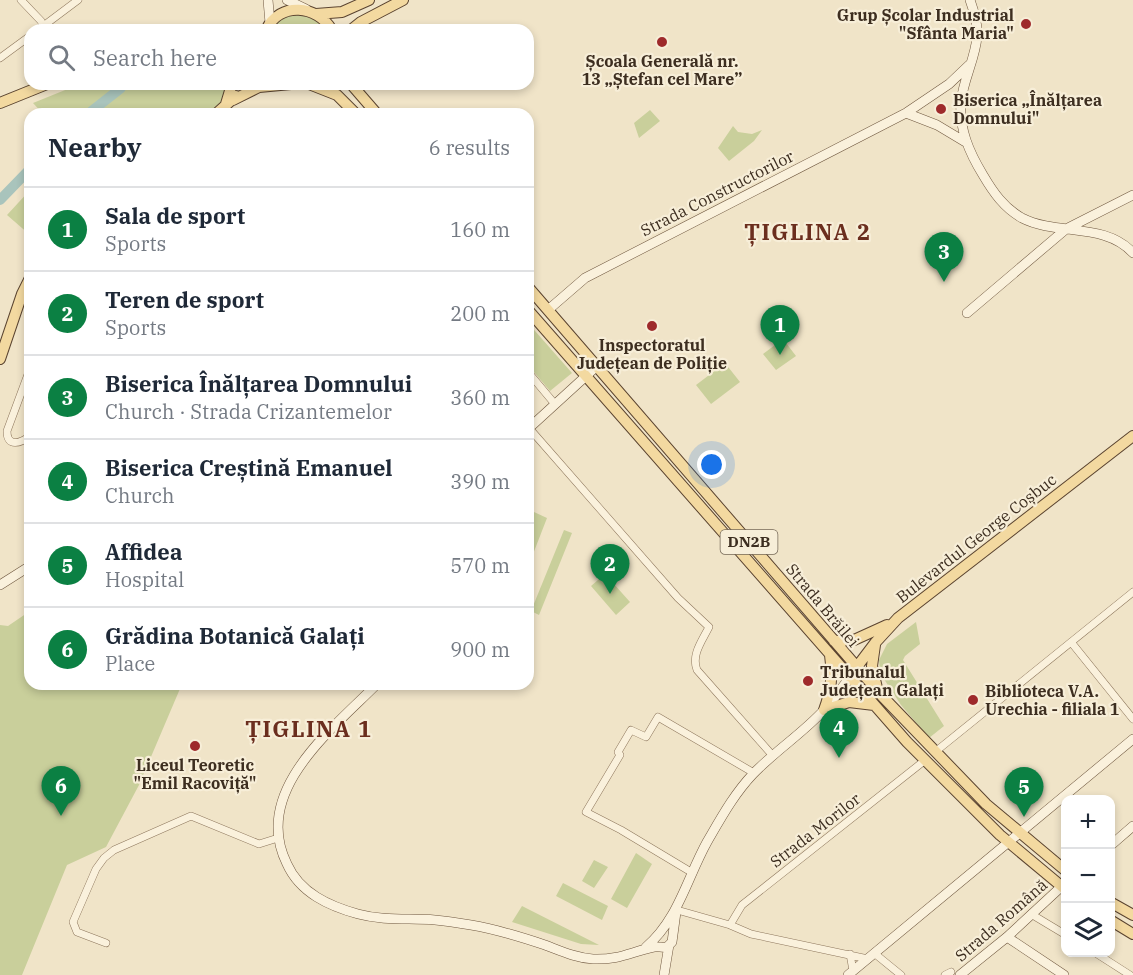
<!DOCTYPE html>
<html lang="en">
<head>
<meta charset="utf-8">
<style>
	:root { --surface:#fff; --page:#f2f2f3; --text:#1f2937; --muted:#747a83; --line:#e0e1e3; --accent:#0b8043 }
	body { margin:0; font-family:"IBM Plex Serif",serif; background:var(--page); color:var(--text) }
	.controls { position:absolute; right:18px; bottom:18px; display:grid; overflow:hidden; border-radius:12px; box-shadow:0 3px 9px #0003 }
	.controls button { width:54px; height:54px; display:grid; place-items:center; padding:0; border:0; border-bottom:2px solid var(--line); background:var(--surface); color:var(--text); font:30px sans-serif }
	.you { position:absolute; left:712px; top:465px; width:21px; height:21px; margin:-15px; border:4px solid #fff; border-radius:50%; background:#1a73e8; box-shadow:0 0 0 9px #1a73e833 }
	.badge { display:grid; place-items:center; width:39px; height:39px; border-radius:50%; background:var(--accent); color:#fff; font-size:20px; font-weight:700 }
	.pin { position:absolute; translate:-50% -50px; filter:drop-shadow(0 2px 3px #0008) }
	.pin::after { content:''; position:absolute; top:32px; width:21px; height:18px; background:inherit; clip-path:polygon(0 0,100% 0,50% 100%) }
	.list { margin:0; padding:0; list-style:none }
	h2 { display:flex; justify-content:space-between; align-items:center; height:78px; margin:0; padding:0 24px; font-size:26px }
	h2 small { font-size:20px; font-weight:400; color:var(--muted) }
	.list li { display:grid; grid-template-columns:39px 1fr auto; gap:18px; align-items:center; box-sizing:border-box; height:84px; padding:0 24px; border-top:2px solid var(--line) }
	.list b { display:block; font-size:22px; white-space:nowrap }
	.list p { margin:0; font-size:20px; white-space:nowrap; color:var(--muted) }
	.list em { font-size:20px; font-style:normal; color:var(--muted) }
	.icon { flex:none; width:33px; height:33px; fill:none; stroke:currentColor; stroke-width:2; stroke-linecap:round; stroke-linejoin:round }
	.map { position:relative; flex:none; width:1133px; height:975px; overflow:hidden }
	.search { position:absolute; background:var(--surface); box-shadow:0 3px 9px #0003; left:24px; top:24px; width:510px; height:66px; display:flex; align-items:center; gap:15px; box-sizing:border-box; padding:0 21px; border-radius:18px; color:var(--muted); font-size:22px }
	.panel { position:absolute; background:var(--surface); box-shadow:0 3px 9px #0003; left:24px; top:108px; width:510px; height:582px; border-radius:18px }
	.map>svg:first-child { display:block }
	.green { fill:#c9cf9b }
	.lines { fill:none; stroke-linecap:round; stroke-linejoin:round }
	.river { stroke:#a9c4bc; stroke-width:10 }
	.street-casing { stroke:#8d765c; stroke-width:8 }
	.secondary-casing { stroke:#6f573f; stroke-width:10 }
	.primary-casing { stroke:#5b4430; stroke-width:12 }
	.street { stroke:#faf1dc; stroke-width:7 }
	.secondary { stroke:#faf1dc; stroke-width:9 }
	.primary { stroke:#f3d9a0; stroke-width:10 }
	.poi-dot { fill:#9e2a2b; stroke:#f7eed8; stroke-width:2 }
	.labels { text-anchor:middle; stroke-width:4.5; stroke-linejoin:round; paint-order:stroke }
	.shield { fill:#f7eed8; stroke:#756857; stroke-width:1.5 }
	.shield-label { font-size:15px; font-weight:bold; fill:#3d2e20 }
	.poi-label { font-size:16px; font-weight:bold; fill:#3d2e20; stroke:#f7eed8 }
	.street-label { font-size:16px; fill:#3d2e20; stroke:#f7eed8 }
	.district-label { font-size:22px; font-weight:bold; letter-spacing:1.5px; fill:#6b2e1e; stroke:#f7eed8 }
</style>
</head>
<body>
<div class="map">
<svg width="1133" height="975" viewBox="0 0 1133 975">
	<rect width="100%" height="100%" fill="#f0e4c8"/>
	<path class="green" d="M301 14 320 22 326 30H272C278 18 289 15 301 14Z
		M80 84H228L221 104 208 114H43L33 103Z
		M650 110 660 121 639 138 634 123Z
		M733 126 738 132 752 134 762 130 754 141 729 161 718 148Z
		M30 190V235L7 215Z
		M528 323 572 373 550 391 528 365Z
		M783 339 796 356 776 370 763 354Z
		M725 363 740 382 711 404 696 385Z
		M534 512 547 518 528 567V527Z
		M564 530 572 533 539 615 531 611Z
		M605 574 630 602 616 615 591 586Z
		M30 611V684H182L139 785 106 847 67 865 22 975H0V625L8 626Z
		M916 622 920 644 905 656 903 660 944 726 929 738 901 705 880 673 879 660 887 644Z
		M636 853 652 864 627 908 611 899Z
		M594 860 608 867 594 888 582 881Z
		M563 883 608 906 602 920 556 896Z
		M522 906 599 945 581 944 512 922Z"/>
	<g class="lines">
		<path class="river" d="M88 114 121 88
			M0 200 30 169"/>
		<g class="street-casing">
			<path id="street" d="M21 0 41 21 44 28
				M38 30 78 0
				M0 58 30 36
				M30 369 7 431C7 448 21 443 30 436
				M528 372 554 403
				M529 428 678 598 709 627C702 641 691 655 697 670L773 756
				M1071 642 1133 719
				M935 752 1133 592
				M691 872 621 830 586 812 620 755 618 752 631 730 646 737 658 717 754 773
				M677 910 730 925 751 934 868 959
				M1031 914 1066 935
				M730 925 742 905 924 761
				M106 943 77 932 73 922 96 869 104 858 114 850 191 816 259 844 278 838
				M1094 952 1130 975
				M874 953 901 975
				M850 954 853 971
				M945 975 951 972"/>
		</g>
		<g class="secondary-casing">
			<path id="secondary" d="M268 0 270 23
				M287 0 306 9
				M970 0C974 11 978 24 977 36 976 57 963 80 961 102 959 129 969 152 983 175 993 192 1004 208 1022 218 1057 236 1105 222 1133 253
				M906 113 937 125 967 143
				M548 310 585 278 906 113 949 84 969 65
				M967 313 1066 229 1133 195
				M528 429 597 366
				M0 585 30 566
				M377 684C331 730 251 792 287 864 300 893 329 906 358 914 384 921 409 918 435 920 447 921 459 923 471 925 496 929 521 937 545 945 561 951 576 958 593 959 620 960 630 952 654 947 659 946 662 948 667 947L672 942 676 912
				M1110 846 1133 826
				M1007 937 1064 975
				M646 947C678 920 687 878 707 842 721 818 734 794 753 774 775 751 803 733 824 710 833 700 842 688 850 677
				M664 975 669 945
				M848 975 1133 739
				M960 975 1007 937 1061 887"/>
		</g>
		<g class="primary-casing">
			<path id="primary" d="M316 14 342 12 369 0
				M266 30C280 1 317 5 332 30
				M351 30 361 22 403 0
				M309 84 337 95 356 114
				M351 84 377 114
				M233 100 259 87 291 84
				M0 103 47 84
				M226 104 232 84
				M216 114 236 96
				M528 287 882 696 986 804 1066 871
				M528 310 907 742 1000 835 1066 890
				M0 359 22 294 30 278
				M834 641 854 640 887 625
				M875 645 872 666 877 688
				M853 672 875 643 898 618 1133 436
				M824 710C831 691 833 676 830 655
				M824 710 849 702 874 705
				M1110 902 1133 915
				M1110 920 1133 934"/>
		</g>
		<use href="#street" class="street"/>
		<use href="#secondary" class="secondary"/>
		<use href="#primary" class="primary"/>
	</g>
	<g class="poi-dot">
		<circle cx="1026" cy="24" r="6"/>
		<circle cx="662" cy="42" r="6"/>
		<circle cx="941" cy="109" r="6"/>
		<circle cx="652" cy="326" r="6"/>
		<circle cx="808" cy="681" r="6"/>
		<circle cx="973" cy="700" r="6"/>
		<circle cx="195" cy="746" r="6"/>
	</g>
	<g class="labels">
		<rect class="shield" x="720.5" y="530" width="57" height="24" rx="4.5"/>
		<g class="shield-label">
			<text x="749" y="547">DN2B</text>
		</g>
		<g class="poi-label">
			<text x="1014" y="21" text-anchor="end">Grup Școlar Industrial<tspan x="1014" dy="18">"Sfânta Maria"</tspan></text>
			<text x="662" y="67">Școala Generală nr.<tspan x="662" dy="18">13 „Ștefan cel Mare”</tspan></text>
			<text x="953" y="106" text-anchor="start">Biserica „Înălțarea<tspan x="953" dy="18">Domnului"</tspan></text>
			<text x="652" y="351">Inspectoratul<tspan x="652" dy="18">Județean de Poliție</tspan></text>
			<text x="820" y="678" text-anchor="start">Tribunalul<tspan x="820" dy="18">Județean Galați</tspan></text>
			<text x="985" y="697" text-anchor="start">Biblioteca V.A.<tspan x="985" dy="18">Urechia - filiala 1</tspan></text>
			<text x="195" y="771">Liceul Teoretic<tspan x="195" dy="18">"Emil Racoviță"</tspan></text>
		</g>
		<g class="street-label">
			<text transform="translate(717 193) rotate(-27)" y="6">Strada Constructorilor</text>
			<text transform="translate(976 538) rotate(-38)" y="6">Bulevardul George Coșbuc</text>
			<text transform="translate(823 605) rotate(50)" y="6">Strada Brăilei</text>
			<text transform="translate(815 830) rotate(-38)" y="6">Strada Morilor</text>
			<text transform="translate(1001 920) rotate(-41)" y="6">Strada Română</text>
		</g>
		<g class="district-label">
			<text x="808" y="240">ȚIGLINA 2</text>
			<text x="309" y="737">ȚIGLINA 1</text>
		</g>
	</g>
</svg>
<div class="controls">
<button>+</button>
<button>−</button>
<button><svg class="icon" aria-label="layers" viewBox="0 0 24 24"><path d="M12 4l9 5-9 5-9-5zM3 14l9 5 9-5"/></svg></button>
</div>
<div class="you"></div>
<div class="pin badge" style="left:780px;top:355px">1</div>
<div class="pin badge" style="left:610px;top:594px">2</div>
<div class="pin badge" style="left:944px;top:282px">3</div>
<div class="pin badge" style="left:839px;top:758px">4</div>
<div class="pin badge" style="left:1024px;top:817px">5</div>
<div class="pin badge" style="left:61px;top:816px">6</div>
<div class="search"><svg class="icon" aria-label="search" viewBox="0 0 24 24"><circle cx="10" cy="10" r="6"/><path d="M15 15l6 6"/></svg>Search here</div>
<section class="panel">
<h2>Nearby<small>6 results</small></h2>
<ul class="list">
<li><span class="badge">1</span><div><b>Sala de sport</b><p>Sports</p></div><em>160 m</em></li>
<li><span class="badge">2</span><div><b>Teren de sport</b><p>Sports</p></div><em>200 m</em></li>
<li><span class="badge">3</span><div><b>Biserica Înălțarea Domnului</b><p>Church · Strada Crizantemelor</p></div><em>360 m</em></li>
<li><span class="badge">4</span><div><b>Biserica Creștină Emanuel</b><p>Church</p></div><em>390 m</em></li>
<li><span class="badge">5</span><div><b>Affidea</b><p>Hospital</p></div><em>570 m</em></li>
<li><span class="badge">6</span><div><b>Grădina Botanică Galați</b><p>Place</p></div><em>900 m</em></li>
</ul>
</section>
</div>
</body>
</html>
